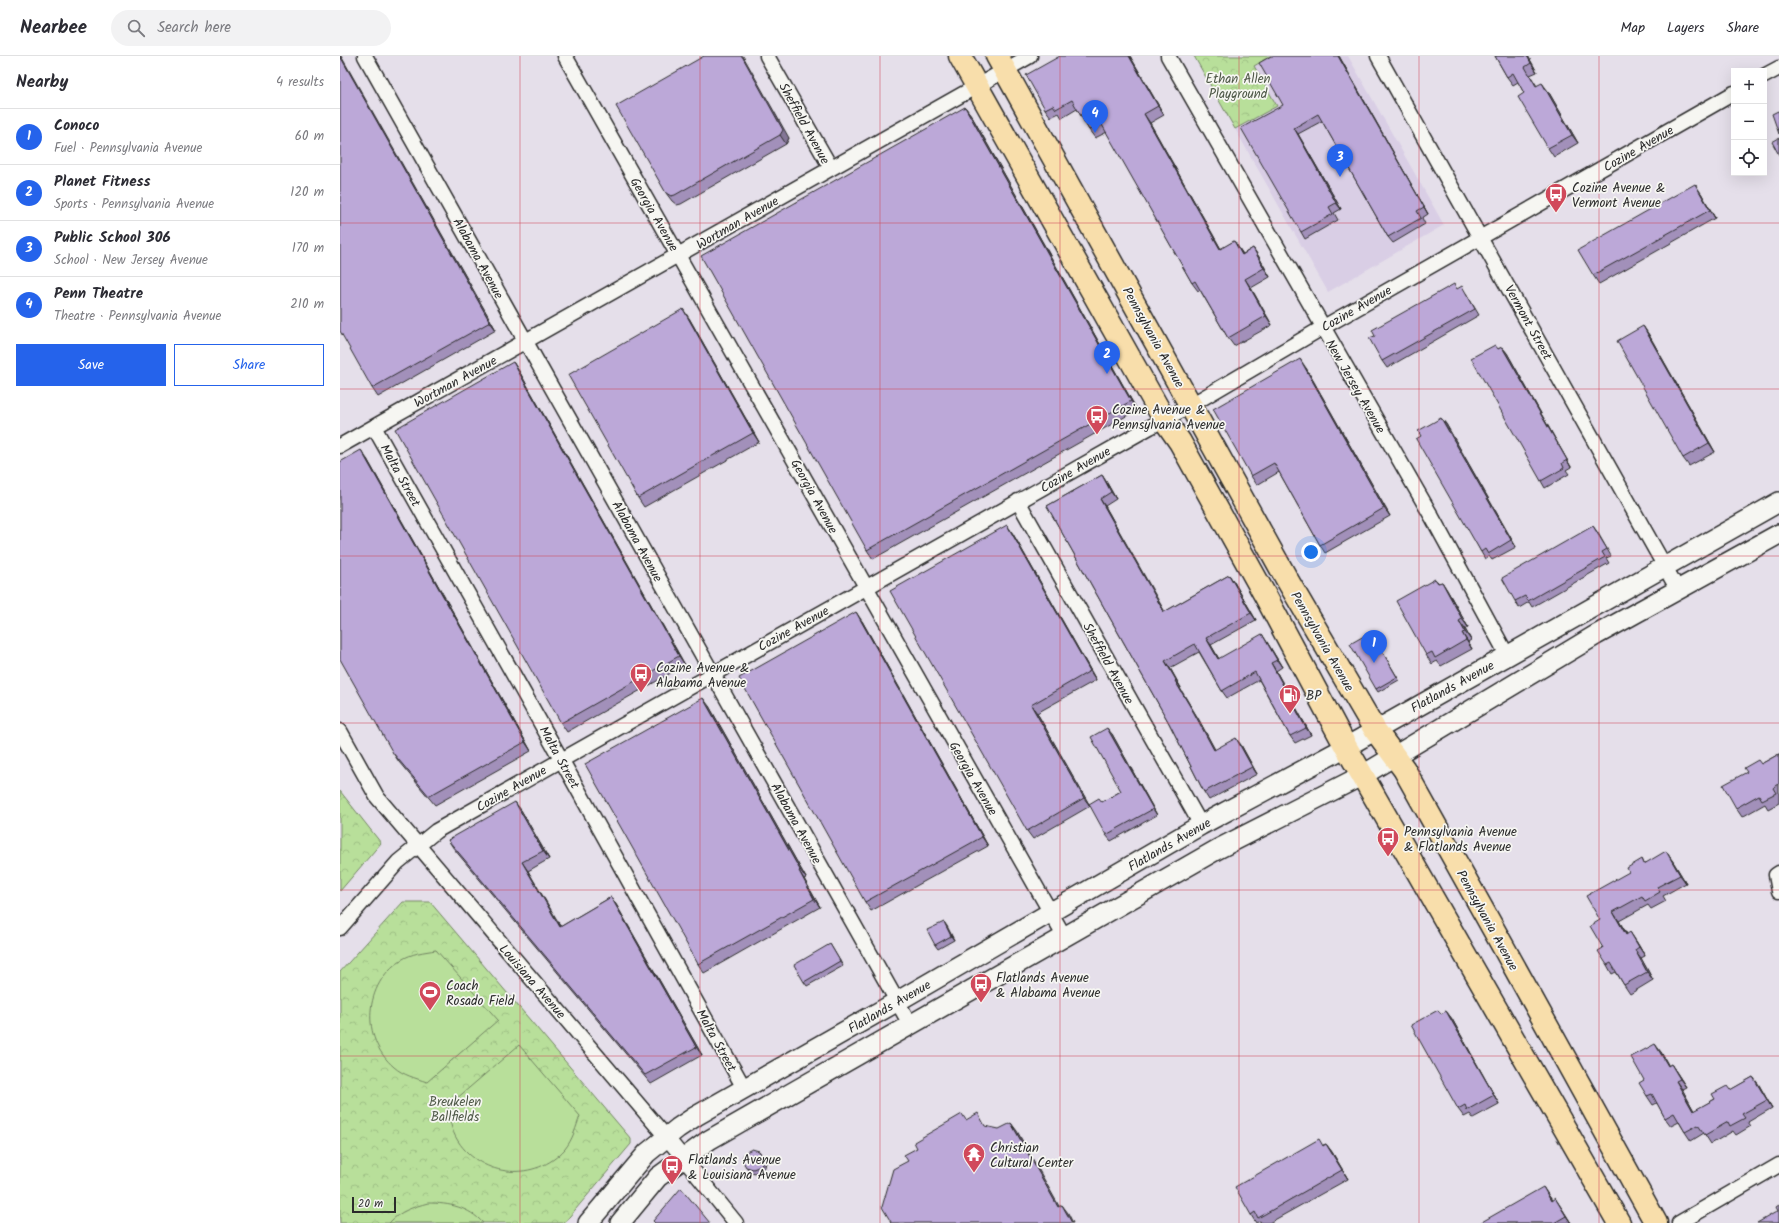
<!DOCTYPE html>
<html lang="en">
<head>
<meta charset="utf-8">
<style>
	:root { --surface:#fff; --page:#f2f2f3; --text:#2b2b33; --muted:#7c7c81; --line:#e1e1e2; --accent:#2563eb }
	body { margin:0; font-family:Kalam,sans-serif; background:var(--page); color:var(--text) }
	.controls { position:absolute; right:12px; top:12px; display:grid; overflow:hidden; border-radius:0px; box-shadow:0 4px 16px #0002 }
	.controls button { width:36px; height:36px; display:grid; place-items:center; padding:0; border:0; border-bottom:1px solid var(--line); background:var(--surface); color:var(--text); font:20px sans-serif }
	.scale { position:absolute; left:12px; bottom:10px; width:44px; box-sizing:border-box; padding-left:4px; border:2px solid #2b2b2b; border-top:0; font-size:11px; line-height:14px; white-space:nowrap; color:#2b2b2b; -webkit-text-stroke:3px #f6f6f2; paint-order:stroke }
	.you { position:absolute; left:971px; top:496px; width:14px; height:14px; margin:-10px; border:3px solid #fff; border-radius:50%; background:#1a73e8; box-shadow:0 0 0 6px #1a73e833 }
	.badge { display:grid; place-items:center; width:26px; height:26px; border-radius:50%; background:var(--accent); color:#fff; font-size:13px; font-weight:700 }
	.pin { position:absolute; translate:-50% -33px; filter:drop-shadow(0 1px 2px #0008) }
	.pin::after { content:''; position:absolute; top:21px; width:14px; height:12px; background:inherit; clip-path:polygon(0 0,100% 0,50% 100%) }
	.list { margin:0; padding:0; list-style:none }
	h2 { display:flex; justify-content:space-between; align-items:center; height:52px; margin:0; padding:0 16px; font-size:17px }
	h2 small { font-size:13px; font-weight:400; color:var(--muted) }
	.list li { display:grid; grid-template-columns:26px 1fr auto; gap:12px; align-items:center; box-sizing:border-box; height:56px; padding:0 16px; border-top:1px solid var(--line) }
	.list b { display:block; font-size:15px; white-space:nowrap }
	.list p { margin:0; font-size:13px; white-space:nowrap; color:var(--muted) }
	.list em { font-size:13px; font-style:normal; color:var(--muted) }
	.actions { display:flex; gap:8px; padding:12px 16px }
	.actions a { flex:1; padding:9px 0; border:1px solid var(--accent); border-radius:0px; text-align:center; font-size:14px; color:var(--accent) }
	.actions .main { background:var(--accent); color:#fff }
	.icon { flex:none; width:22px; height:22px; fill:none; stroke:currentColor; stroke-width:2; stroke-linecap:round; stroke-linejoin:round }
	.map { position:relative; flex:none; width:1439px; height:1167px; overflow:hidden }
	header { display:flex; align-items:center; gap:24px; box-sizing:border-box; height:56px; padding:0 20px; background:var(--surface); border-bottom:1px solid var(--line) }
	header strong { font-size:19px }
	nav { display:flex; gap:22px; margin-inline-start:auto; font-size:14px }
	.search { width:280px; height:36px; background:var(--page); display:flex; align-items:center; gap:10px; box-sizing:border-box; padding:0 14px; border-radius:22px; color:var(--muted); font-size:15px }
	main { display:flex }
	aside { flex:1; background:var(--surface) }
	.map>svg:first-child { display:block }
	.built { fill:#d9cee5 }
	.park { fill:url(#park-crowns); stroke:#728562 }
	.pitch { fill:#b8df9a; stroke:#728562 }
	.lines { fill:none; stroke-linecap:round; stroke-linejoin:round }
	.minor-casing { stroke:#2b2b2b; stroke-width:17 }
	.secondary-casing { stroke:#2b2b2b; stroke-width:22 }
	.primary-casing { stroke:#2b2b2b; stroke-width:25 }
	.minor { stroke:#f6f6f2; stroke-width:14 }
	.secondary { stroke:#f6f6f2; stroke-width:19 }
	.primary { stroke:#f8deab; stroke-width:22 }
	.wall { fill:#a290ba; stroke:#2b2b2b }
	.shaded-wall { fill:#847697; stroke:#2b2b2b }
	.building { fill:#bca8d8; stroke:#2b2b2b }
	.grid { fill:none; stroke:#d1495b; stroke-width:1; stroke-opacity:0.55 }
	.labels { text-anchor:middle; stroke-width:3.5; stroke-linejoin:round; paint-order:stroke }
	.park-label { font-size:13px; fill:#4e5847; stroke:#f6f6f2 }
	.street-label { font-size:13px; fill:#2b2b2b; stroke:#f6f6f2 }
	.poi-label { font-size:13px; fill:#2b2b2b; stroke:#f6f6f2; text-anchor:start }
</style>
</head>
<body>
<header>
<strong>Nearbee</strong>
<div class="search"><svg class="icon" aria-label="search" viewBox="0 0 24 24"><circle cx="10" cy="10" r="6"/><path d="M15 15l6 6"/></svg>Search here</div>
<nav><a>Map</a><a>Layers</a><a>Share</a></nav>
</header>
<main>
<aside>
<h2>Nearby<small>4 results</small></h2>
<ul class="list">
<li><span class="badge">1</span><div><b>Conoco</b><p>Fuel · Pennsylvania Avenue</p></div><em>60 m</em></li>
<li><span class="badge">2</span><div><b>Planet Fitness</b><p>Sports · Pennsylvania Avenue</p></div><em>120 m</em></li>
<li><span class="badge">3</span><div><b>Public School 306</b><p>School · New Jersey Avenue</p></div><em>170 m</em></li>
<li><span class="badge">4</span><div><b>Penn Theatre</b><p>Theatre · Pennsylvania Avenue</p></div><em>210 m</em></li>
</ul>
<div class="actions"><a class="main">Save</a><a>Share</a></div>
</aside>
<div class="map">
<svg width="1439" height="1167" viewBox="0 0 1439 1167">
	<defs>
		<pattern id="park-crowns" width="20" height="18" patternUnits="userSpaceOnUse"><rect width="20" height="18" fill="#b8df9a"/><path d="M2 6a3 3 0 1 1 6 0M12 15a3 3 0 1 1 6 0" fill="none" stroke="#9ec085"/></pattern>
	</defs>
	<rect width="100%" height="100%" fill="#e5dfea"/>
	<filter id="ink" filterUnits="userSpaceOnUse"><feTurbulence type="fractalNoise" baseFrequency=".025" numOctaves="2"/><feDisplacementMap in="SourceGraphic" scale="8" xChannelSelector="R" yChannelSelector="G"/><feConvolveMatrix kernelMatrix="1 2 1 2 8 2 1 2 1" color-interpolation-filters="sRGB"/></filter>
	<g filter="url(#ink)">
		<path class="built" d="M931 0H1008L1104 169 988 236 895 73 937 50 914 10Z"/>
		<path class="park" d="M854 0H931L914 10 937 50 895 73Z
			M0 735 41 787 0 835Z
			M63 846H90L291 1083V1088L224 1167H0V916Z"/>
		<path class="pitch" d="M96 894 158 964 87 1026C75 1022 63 1019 54 1011 20 982 24 928 61 904 72 897 84 896 96 894Z
			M179 989 240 1060C236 1071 233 1083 225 1093 196 1126 142 1122 118 1085 111 1074 109 1062 108 1050Z
			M88 1147C109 1147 129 1151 143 1167H49C60 1155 73 1151 88 1147Z"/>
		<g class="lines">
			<g class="minor-casing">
				<path id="minor" d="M25 0 571 970
					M225 0 724 880
					M427 0 491 112
					M828 0 1092 461 1167 599
					M1038 0 1338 534
					M1424 20 1439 12
					M34 371 231 721 404 1032
					M0 390 690 0
					M678 445 861 769
					M0 675 37 741 327 1082 396 1167
					M1439 817 1436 819 1439 835
					M0 872 58 806 96 775 810 371 851 349 982 272 1394 37
					M1339 1167 1439 1109"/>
			</g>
			<g class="secondary-casing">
				<path id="secondary" d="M248 1167 307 1097 338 1072 356 1060 558 945 861 769 1006 691 1439 446
					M280 1167 318 1121 369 1084 878 793 1023 719 1256 579 1439 478"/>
			</g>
			<g class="primary-casing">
				<path id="primary" d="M620 0 824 363 840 386 926 541 1006 691 1279 1167
					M657 0 949 527 1035 674 1064 713 1155 876 1316 1167"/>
			</g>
			<use href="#minor" class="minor"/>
			<use href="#secondary" class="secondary"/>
			<use href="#primary" class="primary"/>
		</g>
		<path class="wall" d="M0 0 156 274 38 341 32 332Z
			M364 0 449 82 446 88 341 148 337 149 332 145 326 137Z
			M790 0 824 59 810 67 881 193 894 185 903 198 913 192 919 201 930 221 911 232 932 269 894 290 888 282 860 234 858 235 852 227 767 76 755 82 749 74 737 53 722 62 719 57 711 61 705 53Z
			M999 0 1088 158 1082 162 1085 168 1053 187 1048 181 982 65 958 78 1001 153 994 157 998 164 965 183 961 176 943 49Z
			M1155 0H1188L1197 16 1190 19 1197 30 1208 35 1238 87 1214 101 1208 92 1184 37 1178 26 1173 29 1167 21Z
			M625 51 631 59 797 354 533 503 527 494Z
			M1361 137 1375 162 1259 228 1253 219Z
			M1118 233 1126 237 1139 259 1047 312 1042 305Z
			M349 262 419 386 304 451 298 442Z
			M1303 270 1309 279 1375 396 1349 410 1343 402Z
			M1162 291 1167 297 1231 411 1226 414 1229 418 1205 432 1201 425 1158 293Z
			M173 306 179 315 345 609 227 676 221 667Z
			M966 312 1050 460 985 497 980 489 939 416 917 429 911 420Z
			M1101 362 1106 368 1176 491 1152 504 1149 500 1145 503 1141 496 1081 380Z
			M27 403 191 695 95 749 59 706 53 697Z
			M762 419 767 427 776 443 765 450 824 556 889 519 894 526 916 564 871 589 879 603 927 586 942 611 936 615 971 679 955 687 950 680 919 624 887 642 882 635 859 596 830 612 841 632H840L859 664 875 694 901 689 917 718 869 744 864 736 829 667 707 450Z
			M667 469 673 478 756 624 697 657 750 750 693 783 687 775Z
			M1253 470 1258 477 1271 500 1266 502 1269 507 1192 551 1189 546 1179 552 1175 545Z
			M1095 523 1099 527 1102 526 1107 534 1128 571 1125 573 1131 584 1128 586 1132 593 1101 610 1097 605 1092 608 1086 599Z
			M522 565 648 790 531 855 525 846Z
			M1032 578 1059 624 1038 636 1036 633Z
			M369 650 466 822 464 823 480 851 364 917 358 908Z
			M772 678 817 759 771 785 766 779 762 746 781 735Z
			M1439 698V747L1428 753 1425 748 1402 761 1396 752 1421 708Z
			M181 754 209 803 188 815 220 871 271 841 277 850 362 999 311 1028 114 793 108 784Z
			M1302 803 1304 807 1332 804 1346 827 1323 840 1326 845 1311 853 1308 849 1279 865 1287 878 1296 885 1305 900 1301 902 1313 924 1290 938 1284 929 1276 916 1272 918 1267 909 1263 892 1260 864Z
			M604 866 614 884 598 893 595 889Z
			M490 888 503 910 467 930 464 926Z
			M1098 954 1101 958 1106 955 1112 963 1159 1048 1133 1062 1130 1058 1124 1061 1118 1053Z
			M1321 996 1328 1010 1331 1008 1346 1031 1342 1033 1354 1055 1413 1021 1419 1029 1432 1052 1408 1066 1411 1070 1396 1079 1393 1075 1371 1088 1364 1077 1351 1085 1345 1076 1339 1066 1331 1070 1325 1062 1317 1047 1313 1049 1307 1040 1304 1024Z
			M986 1088 992 1096 1008 1123 929 1167H922L920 1165 916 1167 911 1159 983 1089Z
			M419 1095 426 1106 424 1114 416 1117 410 1116 402 1104Z
			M1209 1140 1212 1144 1221 1151 1231 1167H1140Z"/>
		<path class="shaded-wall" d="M0 0H1L156 274 150 266Z
			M402 0H403L449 82 446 88 440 79Z
			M789 0H790L824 59 818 50Z
			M998 0H999L1088 158 1084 151Z
			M1187 0H1188L1197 16 1191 7Z
			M1202 27 1208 35 1238 87 1232 79Z
			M625 51 631 59 797 354 791 345Z
			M804 58 810 67 886 202 880 193Z
			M954 72 958 78 1001 153 996 147Z
			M1355 128 1361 137 1375 162 1370 154Z
			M894 185 900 194 908 207 902 199Z
			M913 192 919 201 930 221 924 212Z
			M905 223 911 232 932 269 926 260Z
			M343 253 349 262 419 386 413 377Z
			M1303 270 1309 279 1375 396 1369 387Z
			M1162 291 1167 297 1231 411 1227 404Z
			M960 303 966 312 1050 460 1044 452Z
			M173 306 179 315 345 609 339 600Z
			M1101 362 1106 368 1176 491 1171 484Z
			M21 394 27 403 191 695 185 686Z
			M762 419 767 427 776 443 771 436Z
			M760 443 765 450 829 563 824 556Z
			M667 469 673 478 756 624 750 615Z
			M889 519 894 526 916 564 911 557Z
			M1102 526 1107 534 1128 571 1122 563Z
			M516 556 522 565 648 790 642 781Z
			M1119 565 1125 573 1131 584 1125 576Z
			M1122 577 1128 586 1132 593 1126 584Z
			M922 578 927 586 942 611 937 604Z
			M866 582 871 589 883 610 878 603Z
			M825 605 830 612 841 632 836 624Z
			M931 607 936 615 971 679 966 672Z
			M835 625 859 664 879 701 874 694Z
			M363 642 369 650 466 822 460 814Z
			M691 649 697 657 750 750 744 742Z
			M767 672 772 678 817 759 813 753Z
			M896 682 901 689 917 718 912 711Z
			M175 746 181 754 209 803 203 795Z
			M1326 795 1332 804 1346 827 1340 819Z
			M182 806 188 815 226 879 220 871Z
			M459 815 464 823 480 851 474 843Z
			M271 841 277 850 362 999 356 991Z
			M1273 856 1279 865 1292 887 1286 879Z
			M604 866 607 870 614 884 611 880Z
			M1290 876 1296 885 1305 900 1299 891Z
			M1295 894 1301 902 1313 924 1307 916Z
			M1106 955 1112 963 1159 1048 1154 1039Z
			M1315 988 1321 996 1334 1019 1328 1010Z
			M1331 1008 1337 1017 1346 1031 1340 1023Z
			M1413 1021 1419 1029 1432 1052 1427 1044Z
			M1336 1025 1342 1033 1359 1064 1353 1055Z
			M671 1067 677 1075 724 1159 718 1151Z
			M986 1088 992 1096 1008 1123 1002 1114Z
			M419 1095 426 1106 424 1114 421 1110Z
			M1203 1131 1209 1140 1217 1153 1211 1145Z
			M1215 1142 1221 1151 1231 1167 1226 1160Z
			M722 1149 728 1157 733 1167H732Z"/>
		<path class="building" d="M0 0 150 266 32 332 0 275Z
			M364 0H402L443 74 440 79 335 139 331 140 326 137 276 50Z
			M720 0H789L818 50 804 58 880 193 894 185 902 199 913 192 924 212 905 223 926 260 888 282 855 225 852 227 761 67 749 74 732 44 716 53 713 49 705 53 686 19Z
			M931 0H998L1084 151 1077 155 1081 162 1048 181 978 58 954 72 996 147 989 151 993 158 961 176 901 72 943 49 919 7Z
			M1155 0H1187L1191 7 1185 11 1196 30 1202 27 1232 79 1208 92 1178 41 1184 37 1173 17 1167 21Z
			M625 51 791 345 527 494 361 200Z
			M1438 55 1439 56V78L1432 58Z
			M1439 82V99L1432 86Z
			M1355 128 1370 154 1253 219 1238 194Z
			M1114 228 1117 233 1122 230 1135 253 1042 305 1029 282 1035 280 1032 274Z
			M343 253 413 377 298 442 228 319Z
			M1303 270 1369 387 1343 402 1277 285Z
			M1155 289 1158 293 1162 291 1227 404 1222 407 1224 412 1201 425 1131 302Z
			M960 303 1044 452 980 489 934 407 911 420 873 353Z
			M173 306 339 600 221 667 55 373Z
			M1101 362 1171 484 1148 498 1145 493 1141 496 1076 383 1081 380 1078 375Z
			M21 394 185 686 89 740 53 697 0 603V406Z
			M762 419 771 436 760 443 824 556 889 519 911 557 866 582 878 603 922 578 937 604 931 607 966 672 950 680 915 616 882 635 855 588 825 605 836 624 835 625 854 657 874 694 896 682 912 711 864 736 829 667 707 450Z
			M667 469 750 615 691 649 744 742 687 775 550 535Z
			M1253 470 1267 493 1262 496 1265 501 1188 545 1185 540 1175 545 1162 522Z
			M1095 523 1098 527 1102 526 1122 563 1119 565 1125 576 1122 577 1126 584 1095 602 1092 596 1086 599 1056 545Z
			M516 556 642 781 525 846 399 622Z
			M1031 576 1057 621 1036 633 1010 588Z
			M363 642 460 814 459 815 474 843 358 908 245 708Z
			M767 672 813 753 766 779 749 748 759 742 762 746 781 735 751 681Z
			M1439 698V728L1433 732 1436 737 1422 744 1419 739 1396 752 1383 729 1407 716 1404 712 1418 704 1421 708Z
			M175 746 203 795 182 806 220 871 271 841 356 991 305 1019 108 784Z
			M1326 795 1340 819 1317 831 1320 836 1305 845 1302 840 1273 856 1286 879 1290 876 1299 891 1295 894 1307 916 1284 929 1271 907 1267 909 1258 895 1263 892 1250 870 1260 864 1246 840 1289 816 1287 812 1302 803 1304 808Z
			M604 866 611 880 595 889 587 874Z
			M490 888 500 905 464 926 454 909Z
			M1098 954 1101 958 1106 955 1154 1039 1127 1054 1125 1049 1118 1053 1071 969Z
			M1315 988 1328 1010 1331 1008 1340 1023 1336 1025 1353 1055 1375 1043 1372 1038 1387 1030 1390 1034 1413 1021 1427 1044 1402 1058 1405 1062 1390 1070 1388 1066 1365 1079 1358 1069 1345 1076 1334 1057 1325 1062 1312 1038 1307 1040 1299 1027 1304 1024 1291 1001Z
			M638 1057 645 1070 659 1073 671 1067 718 1151 722 1149 732 1167H550L551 1166 542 1151 553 1113 568 1105 564 1099 577 1092 574 1086 622 1058 626 1064Z
			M979 1083 983 1090 986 1088 1002 1114 918 1162 915 1156 911 1159 895 1131Z
			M412 1093 419 1095 423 1102 421 1110 413 1113 406 1111 402 1104 404 1097Z
			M1203 1131 1211 1145 1215 1142 1226 1160 1214 1167H1140Z
			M341 1132 370 1167H315L313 1165Z
			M1439 1149V1167H1417L1438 1155 1436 1151Z"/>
	</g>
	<path class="grid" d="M180 0V1167M360 0V1167M540 0V1167M720 0V1167M899 0V1167M1079 0V1167M1259 0V1167M0 167H1439M0 333H1439M0 500H1439M0 667H1439M0 834H1439M0 1000H1439"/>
	<defs>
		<g id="bus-pin" transform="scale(1.15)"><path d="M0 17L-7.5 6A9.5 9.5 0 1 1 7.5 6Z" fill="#d1495b" stroke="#f6f6f2"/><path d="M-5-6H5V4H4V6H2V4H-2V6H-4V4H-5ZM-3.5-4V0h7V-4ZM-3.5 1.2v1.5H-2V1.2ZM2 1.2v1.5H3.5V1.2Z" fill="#fff"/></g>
		<g id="fuel-pin" transform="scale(1.15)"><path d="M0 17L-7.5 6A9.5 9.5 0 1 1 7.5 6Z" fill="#d1495b" stroke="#f6f6f2"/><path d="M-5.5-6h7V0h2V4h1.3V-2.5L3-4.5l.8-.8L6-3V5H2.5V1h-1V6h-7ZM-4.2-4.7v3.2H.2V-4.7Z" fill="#fff"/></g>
		<g id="stadium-pin" transform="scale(1.15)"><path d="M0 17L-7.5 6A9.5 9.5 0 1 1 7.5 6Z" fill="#d1495b" stroke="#f6f6f2"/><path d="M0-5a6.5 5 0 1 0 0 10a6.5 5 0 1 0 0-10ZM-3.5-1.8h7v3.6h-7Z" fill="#fff"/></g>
		<g id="temple-pin" transform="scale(1.15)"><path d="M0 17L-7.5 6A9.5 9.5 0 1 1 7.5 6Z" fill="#d1495b" stroke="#f6f6f2"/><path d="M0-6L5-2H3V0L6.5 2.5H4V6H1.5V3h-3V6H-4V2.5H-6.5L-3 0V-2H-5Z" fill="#fff"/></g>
	</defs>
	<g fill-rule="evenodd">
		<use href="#bus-pin" x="1216" y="138"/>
		<use href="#bus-pin" x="757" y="360"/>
		<use href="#bus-pin" x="301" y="618"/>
		<use href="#fuel-pin" x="950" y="639"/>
		<use href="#bus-pin" x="1048" y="782"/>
		<use href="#bus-pin" x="641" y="928"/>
		<use href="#stadium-pin" x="90" y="936"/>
		<use href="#temple-pin" x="634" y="1098"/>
		<use href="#bus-pin" x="332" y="1110"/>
	</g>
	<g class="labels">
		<g class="park-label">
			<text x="898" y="27">Ethan Allen<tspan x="898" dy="15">Playground</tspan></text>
			<text x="115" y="1050">Breukelen<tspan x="115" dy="15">Ballfields</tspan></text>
		</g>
		<g class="street-label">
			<text transform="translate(465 67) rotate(61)" y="5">Sheffield Avenue</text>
			<text transform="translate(1298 92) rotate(-30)" y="5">Cozine Avenue</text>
			<text transform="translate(315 158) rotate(60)" y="5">Georgia Avenue</text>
			<text transform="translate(397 166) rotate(-30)" y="5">Wortman Avenue</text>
			<text transform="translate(139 202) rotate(61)" y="5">Alabama Avenue</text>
			<text transform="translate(1016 252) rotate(-30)" y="5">Cozine Avenue</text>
			<text transform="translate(1189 266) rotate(61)" y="5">Vermont Street</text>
			<text transform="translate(814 281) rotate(61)" y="5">Pennsylvania Avenue</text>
			<text transform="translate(115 325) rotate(-29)" y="5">Wortman Avenue</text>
			<text transform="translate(1016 330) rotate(60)" y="5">New Jersey Avenue</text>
			<text transform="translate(735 413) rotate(-30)" y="5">Cozine Avenue</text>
			<text transform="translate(61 419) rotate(61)" y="5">Malta Street</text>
			<text transform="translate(475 440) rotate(61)" y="5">Georgia Avenue</text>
			<text transform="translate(298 485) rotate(61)" y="5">Alabama Avenue</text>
			<text transform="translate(453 572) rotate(-29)" y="5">Cozine Avenue</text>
			<text transform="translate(983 585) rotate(60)" y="5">Pennsylvania Avenue</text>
			<text transform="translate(769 607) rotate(61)" y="5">Sheffield Avenue</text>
			<text transform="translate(1112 630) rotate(-29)" y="5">Flatlands Avenue</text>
			<text transform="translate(220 701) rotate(61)" y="5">Malta Street</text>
			<text transform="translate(634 722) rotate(60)" y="5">Georgia Avenue</text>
			<text transform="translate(171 732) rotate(-30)" y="5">Cozine Avenue</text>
			<text transform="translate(457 767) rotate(61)" y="5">Alabama Avenue</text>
			<text transform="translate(829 788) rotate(-30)" y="5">Flatlands Avenue</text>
			<text transform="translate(1148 864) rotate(61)" y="5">Pennsylvania Avenue</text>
			<text transform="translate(193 925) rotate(49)" y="5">Louisiana Avenue</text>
			<text transform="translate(549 950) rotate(-30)" y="5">Flatlands Avenue</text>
			<text transform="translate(377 984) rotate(61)" y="5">Malta Street</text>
		</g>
		<g class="poi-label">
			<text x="1232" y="136">Cozine Avenue &amp;<tspan x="1232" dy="15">Vermont Avenue</tspan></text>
			<text x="772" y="358">Cozine Avenue &amp;<tspan x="772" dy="15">Pennsylvania Avenue</tspan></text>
			<text x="316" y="616">Cozine Avenue &amp;<tspan x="316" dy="15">Alabama Avenue</tspan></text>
			<text x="966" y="644">BP</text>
			<text x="1064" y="780">Pennsylvania Avenue<tspan x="1064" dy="15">&amp; Flatlands Avenue</tspan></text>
			<text x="656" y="926">Flatlands Avenue<tspan x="656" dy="15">&amp; Alabama Avenue</tspan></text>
			<text x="106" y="934">Coach<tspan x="106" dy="15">Rosado Field</tspan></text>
			<text x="650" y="1096">Christian<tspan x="650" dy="15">Cultural Center</tspan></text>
			<text x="348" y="1108">Flatlands Avenue<tspan x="348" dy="15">&amp; Louisiana Avenue</tspan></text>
		</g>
	</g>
</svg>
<div class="controls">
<button>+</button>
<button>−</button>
<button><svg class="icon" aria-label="locate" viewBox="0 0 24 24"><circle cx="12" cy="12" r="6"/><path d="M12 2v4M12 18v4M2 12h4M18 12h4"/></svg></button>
</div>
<div class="scale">20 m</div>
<div class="you"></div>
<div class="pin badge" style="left:1034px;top:607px">1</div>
<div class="pin badge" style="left:767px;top:318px">2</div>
<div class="pin badge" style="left:1000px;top:121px">3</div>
<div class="pin badge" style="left:755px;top:77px">4</div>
</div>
</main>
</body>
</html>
